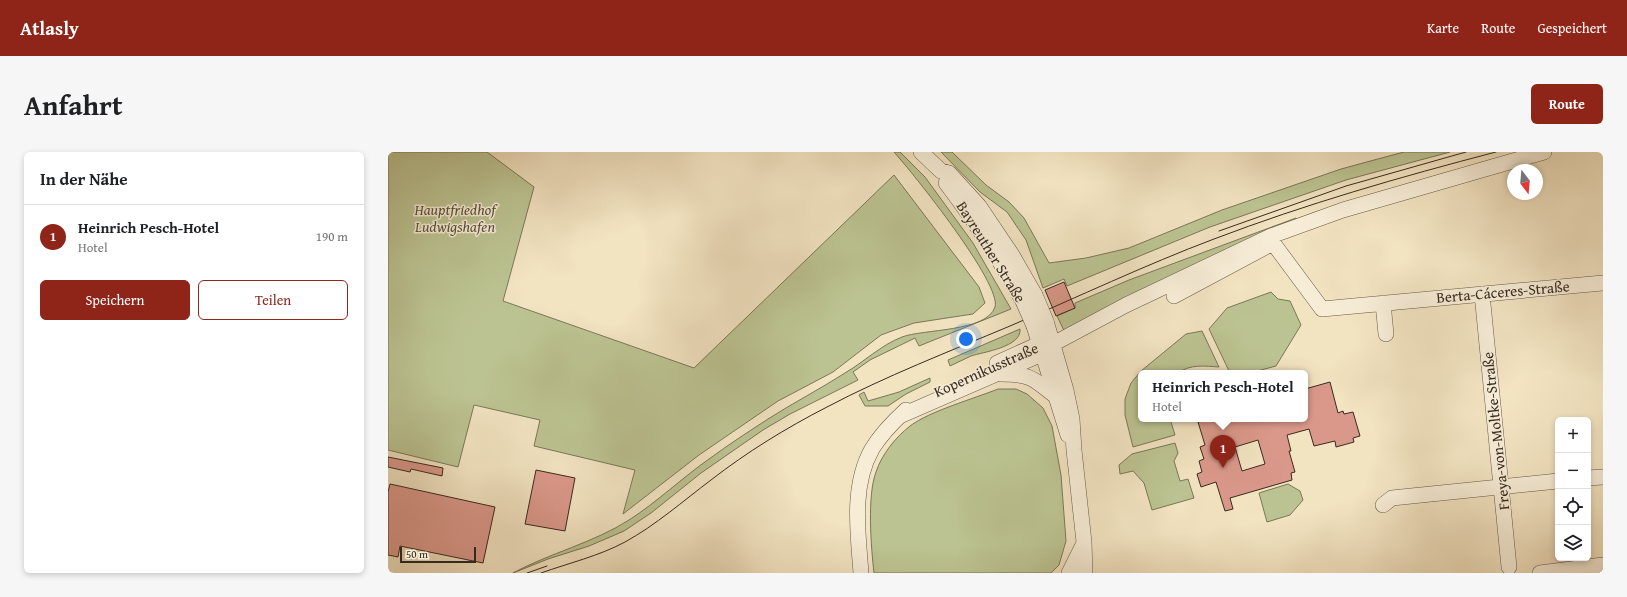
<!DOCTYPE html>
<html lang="de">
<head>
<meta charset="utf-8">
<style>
	:root { --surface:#fff; --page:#f6f6f6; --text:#202124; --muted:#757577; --line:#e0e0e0; --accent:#8f2418 }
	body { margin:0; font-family:"Gentium Book Plus",serif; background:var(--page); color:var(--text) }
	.controls { position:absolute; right:12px; bottom:12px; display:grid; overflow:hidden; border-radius:6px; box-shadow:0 2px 6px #0003 }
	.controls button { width:36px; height:36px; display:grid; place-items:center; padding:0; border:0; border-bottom:1px solid var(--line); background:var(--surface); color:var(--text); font:20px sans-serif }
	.compass { position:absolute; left:1119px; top:12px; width:36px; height:36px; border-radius:50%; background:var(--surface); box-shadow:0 2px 6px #0003; rotate:164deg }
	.scale { position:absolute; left:12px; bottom:10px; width:76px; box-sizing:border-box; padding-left:4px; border:2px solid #372b20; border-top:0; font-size:11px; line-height:14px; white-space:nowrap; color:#372b20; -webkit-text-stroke:3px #f7edd7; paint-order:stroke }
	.you { position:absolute; left:578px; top:187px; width:14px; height:14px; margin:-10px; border:3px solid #fff; border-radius:50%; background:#1a73e8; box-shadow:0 0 0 6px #1a73e833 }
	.badge { display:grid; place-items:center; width:26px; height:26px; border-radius:50%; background:var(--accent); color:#fff; font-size:13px; font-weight:700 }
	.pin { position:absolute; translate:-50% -33px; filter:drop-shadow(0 1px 2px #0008) }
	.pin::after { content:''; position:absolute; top:21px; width:14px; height:12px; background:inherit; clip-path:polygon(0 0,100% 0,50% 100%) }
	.popup { position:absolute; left:750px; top:218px; width:170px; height:52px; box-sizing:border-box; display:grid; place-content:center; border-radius:6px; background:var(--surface); filter:drop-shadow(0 1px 3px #0005); font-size:13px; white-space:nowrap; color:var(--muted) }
	.popup b { font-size:15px; color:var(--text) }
	.popup::after { content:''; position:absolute; left:50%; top:100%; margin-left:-8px; border:8px solid transparent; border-top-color:var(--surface) }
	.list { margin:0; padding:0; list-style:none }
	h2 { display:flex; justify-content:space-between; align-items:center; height:52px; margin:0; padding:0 16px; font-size:17px }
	h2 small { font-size:13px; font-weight:400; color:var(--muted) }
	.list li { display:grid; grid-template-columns:26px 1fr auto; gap:12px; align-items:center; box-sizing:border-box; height:64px; padding:0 16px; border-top:1px solid var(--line) }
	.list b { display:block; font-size:15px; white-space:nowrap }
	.list p { margin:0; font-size:13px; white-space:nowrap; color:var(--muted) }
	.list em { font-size:13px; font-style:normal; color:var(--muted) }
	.actions { display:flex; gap:8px; padding:12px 16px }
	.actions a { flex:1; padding:9px 0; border:1px solid var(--accent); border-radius:6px; text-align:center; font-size:14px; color:var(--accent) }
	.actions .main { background:var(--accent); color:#fff }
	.icon { flex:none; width:22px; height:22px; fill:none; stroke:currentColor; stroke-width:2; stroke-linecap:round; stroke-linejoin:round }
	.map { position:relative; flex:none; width:1215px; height:421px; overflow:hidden; border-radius:6px }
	header { display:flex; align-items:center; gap:24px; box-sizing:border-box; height:56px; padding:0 20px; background:var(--accent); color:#fff }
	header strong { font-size:19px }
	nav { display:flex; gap:22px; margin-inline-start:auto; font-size:14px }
	.intro { display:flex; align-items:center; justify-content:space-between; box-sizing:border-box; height:96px; padding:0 24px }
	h1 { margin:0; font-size:28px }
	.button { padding:10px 18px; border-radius:6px; background:var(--accent); color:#fff; font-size:14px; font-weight:700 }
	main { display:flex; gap:24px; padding:0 24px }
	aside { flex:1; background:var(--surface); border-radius:6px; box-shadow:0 2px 6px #0003 }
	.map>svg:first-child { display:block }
	.green { fill:#bcc392; stroke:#7a7759 }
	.building { fill:#da988a; stroke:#372b20; fill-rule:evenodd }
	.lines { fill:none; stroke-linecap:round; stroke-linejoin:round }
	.minor-casing { stroke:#665948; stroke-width:16 }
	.minor { stroke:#f7edd7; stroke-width:15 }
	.tram { stroke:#372b20; stroke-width:1 }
	.minor-bridge-casing { stroke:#665948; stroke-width:16; stroke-linecap:butt }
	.minor-bridge { stroke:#f7edd7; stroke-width:15 }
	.labels { text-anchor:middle; stroke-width:3; stroke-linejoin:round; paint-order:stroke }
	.park-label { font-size:15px; font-style:italic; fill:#58513c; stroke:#f7edd7 }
	.street-label { font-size:15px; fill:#372b20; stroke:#f7edd7 }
</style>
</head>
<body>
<header>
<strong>Atlasly</strong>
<nav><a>Karte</a><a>Route</a><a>Gespeichert</a></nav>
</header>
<div class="intro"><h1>Anfahrt</h1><a class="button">Route</a></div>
<main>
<aside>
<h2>In der Nähe<small></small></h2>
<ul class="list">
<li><span class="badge">1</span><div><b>Heinrich Pesch-Hotel</b><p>Hotel</p></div><em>190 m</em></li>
</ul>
<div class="actions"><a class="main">Speichern</a><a>Teilen</a></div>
</aside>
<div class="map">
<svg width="1215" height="421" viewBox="0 0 1215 421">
	<rect width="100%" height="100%" fill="#f2e3c1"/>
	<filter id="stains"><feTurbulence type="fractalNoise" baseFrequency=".005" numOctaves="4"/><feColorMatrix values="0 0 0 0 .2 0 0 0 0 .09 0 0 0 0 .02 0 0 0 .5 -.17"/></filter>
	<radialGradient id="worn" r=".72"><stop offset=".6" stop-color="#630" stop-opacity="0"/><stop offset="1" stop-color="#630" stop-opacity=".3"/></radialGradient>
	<path class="green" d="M0 0H99L146 35 115 149 306 216 506 23 591 135 597 151 585 162 526 171 493 183 445 220 390 249 311 303 235 362 247 318 146 294 152 268 86 253 70 315 0 298Z
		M506 0H512L537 25 585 91 623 157 531 194 527 186 482 208 465 220 470 228 402 262 375 278 313 321 263 361 236 379 201 394 160 407 125 421C162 401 205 391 241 368 269 350 294 326 321 307 340 293 360 280 380 267 405 251 432 237 457 221 476 210 493 193 514 185 535 177 599 180 607 155 614 132 525 21 506 0Z
		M553 0H564L598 33 621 50 636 66 661 111 698 106 741 96 834 58 953 17 986 8 1016 0H1062L958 28 822 75 679 134 676 127 655 136 638 88 619 60 592 40Z
		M908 66 909 69 681 189 669 164 687 156V151L741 128Z
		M883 140 890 147 902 149 913 173 888 214 862 221H842L821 177 839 156Z
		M632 177C634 195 595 200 583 204 576 207 569 211 562 214L560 208Z
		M814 179 831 215C817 214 802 212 790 221H753V267H782L787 283 745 295 737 263V247L743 231 753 219 798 182Z
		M542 226V230L518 242 500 254H477L471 243 476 240 480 249 511 240Z
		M610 237H628L639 242 655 256 664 274 673 323 678 389 671 413 663 421H486C483 395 479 344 488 320 494 302 507 286 522 274 542 259 585 247 610 237Z
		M787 291 790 301 786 309 792 329 800 327 806 346 764 358 756 331 745 319 732 322 731 313 744 302Z
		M900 332 912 339 915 348 902 363 879 370 871 341Z"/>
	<path class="building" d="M676 130 687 156 668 164 657 138Z
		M942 230 950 261 955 259 956 262 965 260 972 284 965 286 966 290 948 295 947 289 926 294 921 277 899 283 903 299H901L907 320 903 321 904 328 842 346 845 357 837 359 828 330 813 335 809 322 814 320 811 309 816 307 812 295 817 293 810 270 821 267H917V237ZM870 288 877 312 854 319 847 295Z
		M0 305 55 316 54 324 23 317 22 320 0 315Z
		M148 318 187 326 177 379 137 372Z
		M2 332 107 355 95 411 12 394 10 405 0 403V340Z"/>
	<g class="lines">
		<g class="minor-casing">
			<path id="minor" d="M533 0 553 19 561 21 591 54 624 103 647 143
				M558 31C587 69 612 108 635 149
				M1094 142 1121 415
				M786 144 885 91 934 157 1215 131
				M995 151 998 182
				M658 169 678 238 684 267 686 298 696 390 697 421
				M646 174 680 283
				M609 211 651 192H665
				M612 222C641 222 644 225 666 243
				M512 264 654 202 665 192 738 153 883 84 955 58 1156 0
				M1200 326 1215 325
				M995 353 1004 346 1170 329
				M473 421C470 381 463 334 484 297 493 282 506 269 518 258
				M681 421 695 393
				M1152 421 1215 413"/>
		</g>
		<use href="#minor" class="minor"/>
		<path class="tram" d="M831 79 958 34 1078 0
			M139 421 159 414
			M153 421C181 411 211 404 237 390 268 373 295 349 323 328 359 300 398 276 439 255 498 224 560 200 622 174 690 145 757 113 826 87 918 52 1012 25 1108 0"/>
		<g class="minor-bridge-casing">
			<path id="minor-bridge" d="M647 143 658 169
				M635 149 646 174"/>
		</g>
		<use href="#minor-bridge" class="minor-bridge"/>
	</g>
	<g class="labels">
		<g class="park-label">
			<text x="67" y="63">Hauptfriedhof<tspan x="67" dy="17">Ludwigshafen</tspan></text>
		</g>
		<g class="street-label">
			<text transform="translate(603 100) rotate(58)" y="5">Bayreuther Straße</text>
			<text transform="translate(1115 140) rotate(-5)" y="5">Berta-Cáceres-Straße</text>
			<text transform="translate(598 218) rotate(-24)" y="5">Kopernikusstraße</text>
			<text transform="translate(1108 279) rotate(-96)" y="5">Freya-von-Moltke-Straße</text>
		</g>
	</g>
	<rect width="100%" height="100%" filter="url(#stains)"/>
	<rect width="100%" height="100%" fill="url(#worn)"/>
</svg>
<div class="controls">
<button>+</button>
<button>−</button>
<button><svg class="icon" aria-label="locate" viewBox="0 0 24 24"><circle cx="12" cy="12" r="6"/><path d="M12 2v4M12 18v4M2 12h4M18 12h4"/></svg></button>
<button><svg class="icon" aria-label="layers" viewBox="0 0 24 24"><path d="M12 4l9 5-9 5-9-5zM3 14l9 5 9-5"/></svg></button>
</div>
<svg class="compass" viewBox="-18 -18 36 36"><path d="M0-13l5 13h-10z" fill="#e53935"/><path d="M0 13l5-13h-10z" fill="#757577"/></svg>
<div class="scale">50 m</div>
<div class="you"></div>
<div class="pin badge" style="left:835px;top:316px">1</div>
<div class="popup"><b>Heinrich Pesch-Hotel</b>Hotel</div>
</div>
</main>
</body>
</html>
